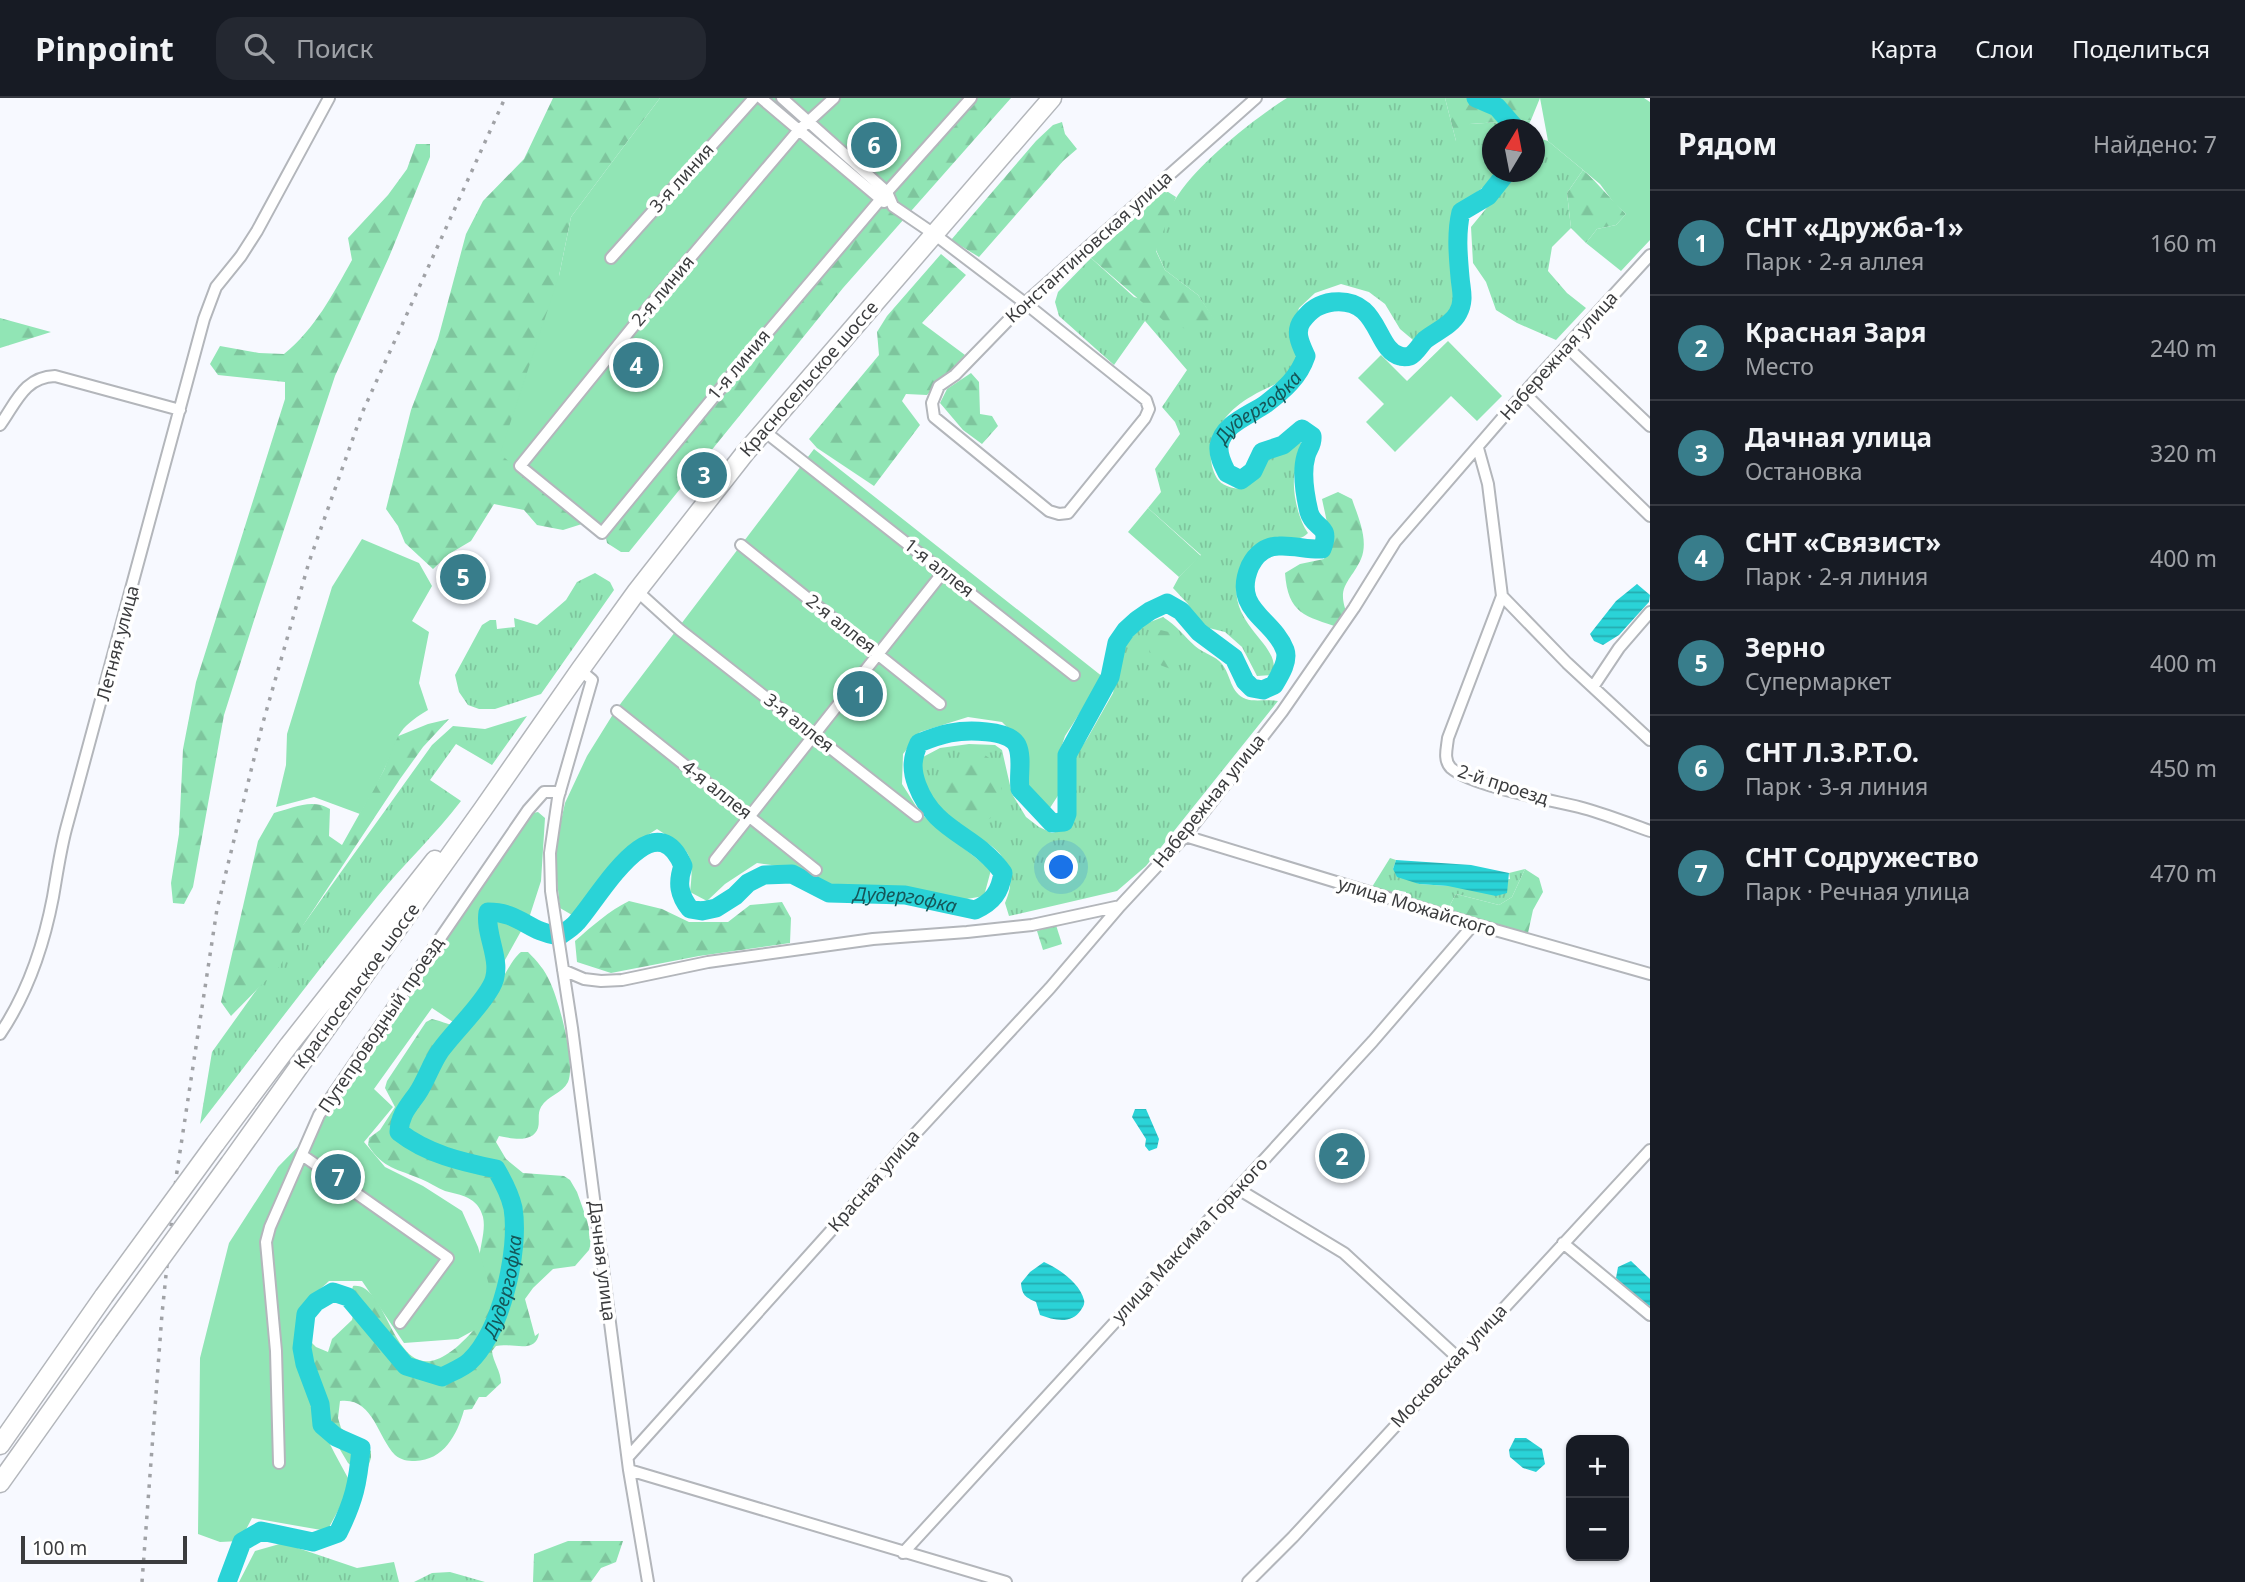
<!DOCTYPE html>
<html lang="ru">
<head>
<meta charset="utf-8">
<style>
	:root { --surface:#171b24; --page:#242831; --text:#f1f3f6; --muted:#9ea1a6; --line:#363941; --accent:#387d8b }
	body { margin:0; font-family:"Noto Sans",sans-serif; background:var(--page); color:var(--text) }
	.controls { position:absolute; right:21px; bottom:21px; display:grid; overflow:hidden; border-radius:14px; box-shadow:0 2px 5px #0004 }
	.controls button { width:63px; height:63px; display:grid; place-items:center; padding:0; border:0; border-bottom:2px solid var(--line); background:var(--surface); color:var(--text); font:35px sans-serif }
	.compass { position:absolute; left:1482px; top:21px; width:63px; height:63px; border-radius:50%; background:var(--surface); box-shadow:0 2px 5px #0004; rotate:10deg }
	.scale { position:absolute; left:21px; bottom:18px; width:166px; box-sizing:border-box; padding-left:7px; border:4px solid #3b3c3e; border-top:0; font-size:19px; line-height:24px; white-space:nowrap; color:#3b3c3e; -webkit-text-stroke:5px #fff; paint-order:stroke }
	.you { position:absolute; left:1062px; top:770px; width:24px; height:24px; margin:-18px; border:5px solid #fff; border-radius:50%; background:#1a73e8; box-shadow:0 0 0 10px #1a73e833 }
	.badge { display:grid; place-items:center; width:46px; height:46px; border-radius:50%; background:var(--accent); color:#fff; font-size:23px; font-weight:700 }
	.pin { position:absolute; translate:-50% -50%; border:4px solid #fff; box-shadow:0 2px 7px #0006 }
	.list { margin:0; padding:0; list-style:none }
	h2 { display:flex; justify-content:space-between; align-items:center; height:91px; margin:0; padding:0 28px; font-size:30px }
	h2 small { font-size:23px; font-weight:400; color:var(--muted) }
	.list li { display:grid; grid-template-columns:46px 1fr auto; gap:21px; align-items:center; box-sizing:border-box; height:105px; padding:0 28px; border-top:2px solid var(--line) }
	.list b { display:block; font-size:26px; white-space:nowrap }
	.list p { margin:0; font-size:23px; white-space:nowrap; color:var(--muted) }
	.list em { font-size:23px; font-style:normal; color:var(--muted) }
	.icon { flex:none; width:38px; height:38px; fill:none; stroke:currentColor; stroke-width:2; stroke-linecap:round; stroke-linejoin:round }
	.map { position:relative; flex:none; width:1650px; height:1484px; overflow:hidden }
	header { display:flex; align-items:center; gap:42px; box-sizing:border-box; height:98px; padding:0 35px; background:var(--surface); border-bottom:2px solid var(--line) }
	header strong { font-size:33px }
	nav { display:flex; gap:38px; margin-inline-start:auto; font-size:24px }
	.search { width:490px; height:63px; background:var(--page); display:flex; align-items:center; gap:18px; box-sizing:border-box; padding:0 24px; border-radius:21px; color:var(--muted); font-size:26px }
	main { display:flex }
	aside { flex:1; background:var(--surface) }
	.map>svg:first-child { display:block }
	.grass { fill:url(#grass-tufts) }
	.forest { fill:url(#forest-firs) }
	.park { fill:url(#park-crowns) }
	.garden { fill:#91e5b5 }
	.water { fill:url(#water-rules) }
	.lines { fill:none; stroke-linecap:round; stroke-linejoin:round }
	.river { stroke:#2ad3d7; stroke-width:19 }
	.minor-casing { stroke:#b3b6bb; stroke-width:14 }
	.trunk-casing { stroke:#b3b6bb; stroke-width:21 }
	.minor { stroke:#fff; stroke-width:10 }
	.trunk { stroke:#fff; stroke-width:18 }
	.rail { stroke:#a0a2a6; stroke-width:3.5; stroke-dasharray:3.5 7; stroke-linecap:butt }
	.trunk-bridge-casing { stroke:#b3b6bb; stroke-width:21; stroke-linecap:butt }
	.trunk-bridge { stroke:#fff; stroke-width:18 }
	.labels { text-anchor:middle; stroke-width:7; stroke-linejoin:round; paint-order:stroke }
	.street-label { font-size:18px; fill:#3b3c3e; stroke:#fff }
	.water-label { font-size:19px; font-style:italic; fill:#155658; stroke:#fff }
</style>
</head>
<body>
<header>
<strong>Pinpoint</strong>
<div class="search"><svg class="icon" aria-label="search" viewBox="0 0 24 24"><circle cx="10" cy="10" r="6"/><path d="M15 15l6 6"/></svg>Поиск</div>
<nav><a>Карта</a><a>Слои</a><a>Поделиться</a></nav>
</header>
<main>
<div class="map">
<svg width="1650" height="1484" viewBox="0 0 1650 1484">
	<defs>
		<pattern id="grass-tufts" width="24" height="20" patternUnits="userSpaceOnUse" patternTransform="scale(1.75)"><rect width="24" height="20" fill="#91e5b5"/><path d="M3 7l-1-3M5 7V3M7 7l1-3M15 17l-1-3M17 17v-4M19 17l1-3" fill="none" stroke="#7ec59d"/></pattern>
		<pattern id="forest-firs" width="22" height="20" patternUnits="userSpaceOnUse" patternTransform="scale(1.75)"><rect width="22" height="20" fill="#91e5b5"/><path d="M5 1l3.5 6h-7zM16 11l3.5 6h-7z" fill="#7ec59d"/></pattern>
		<pattern id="park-crowns" width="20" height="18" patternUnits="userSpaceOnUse" patternTransform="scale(1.75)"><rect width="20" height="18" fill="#91e5b5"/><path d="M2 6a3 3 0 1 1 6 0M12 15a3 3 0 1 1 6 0" fill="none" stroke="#7ec59d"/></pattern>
		<pattern id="water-rules" width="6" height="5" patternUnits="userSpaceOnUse" patternTransform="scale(1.75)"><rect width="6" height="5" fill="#2ad3d7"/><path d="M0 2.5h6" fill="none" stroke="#25acb0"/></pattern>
	</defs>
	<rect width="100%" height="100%" fill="#f7f9ff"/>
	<path class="grass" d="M1287 0H1445L1456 43 1470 26 1531 22 1526 31 1492 32V74H1497L1492 83 1456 109 1452 137 1453 180 1457 202 1454 210 1445 220 1413 242 1400 231 1385 206 1369 194 1341 186 1315 195 1299 210 1291 234 1297 262C1295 266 1293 273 1289 276 1280 286 1263 291 1252 298 1228 311 1205 338 1212 368 1214 376 1218 385 1227 388 1256 400 1254 370 1270 358 1278 353 1284 351 1292 343L1302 345C1300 355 1297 364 1295 374 1291 391 1298 421 1308 435 1302 441 1297 441 1288 441 1262 442 1248 449 1239 475 1223 528 1285 546 1272 577L1257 578 1242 549 1225 534 1209 530 1194 518 1188 506 1173 490 1179 479 1201 457 1148 410 1161 394 1155 371 1180 336 1175 324 1162 309 1187 272 1145 223 1114 267 1059 218 1055 204 1058 194 1091 160 1134 199 1214 222 1198 197 1165 172 1156 152C1161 135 1167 112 1178 97 1201 63 1252 22 1287 0Z
		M1535 39 1548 43 1583 72 1567 95 1571 130 1552 149 1548 173 1567 195 1586 210 1556 242 1517 225 1496 212 1486 184 1473 165 1471 129 1516 74H1534Z
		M595 475 610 484 614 492 541 596 495 611H479L468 607 459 594 455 577 482 527 490 522H496L497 531 515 529 514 520 537 527 566 502 577 484Z
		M1163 519C1176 527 1184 538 1195 548 1203 555 1216 558 1222 566 1231 577 1230 595 1246 601 1254 604 1268 601 1278 603L1146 768 1117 793 1009 818 1005 805C1011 791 1012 783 1007 769 998 740 963 738 943 720 927 706 921 688 916 668L923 659 940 650 969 646 995 647 1002 652 1012 696 1026 719 1039 729 1052 735 1062 732 1069 723 1074 695 1070 678 1073 661 1087 641 1113 595 1122 549 1145 526Z
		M527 618 492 667 456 646 430 682 461 703C435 737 404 766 377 799 317 873 259 950 200 1026L212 954 432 647 453 628 485 631Z
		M1390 760 1396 762 1393 771 1419 786 1448 788 1510 781 1509 775 1525 771 1512 799 1499 807 1456 796 1450 807 1454 814 1406 800V794L1396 792 1395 797 1372 789Z
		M283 1445 357 1470 394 1464 399 1484H239L255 1453Z
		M450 1474 485 1484H414L432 1475Z"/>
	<path class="forest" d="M553 0H660L571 119 559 178 562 407 582 426 563 432 537 427 524 412 494 406 471 443 449 456 433 471 405 445 398 428 386 411 411 312 438 241 466 136 483 103 524 61Z
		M969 0H1011L843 190 629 454H621L607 445 605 434Z
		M1445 0H1540L1531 22 1470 26 1469 40 1462 44 1456 43Z
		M1062 24 1065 36 1077 51 1063 63 979 159 951 142 1036 43 1053 27Z
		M416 46H430V59L389 159 335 278 256 516 224 617 193 789 184 806 173 805 171 785 179 736 183 651 196 584 285 301V284L218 277 210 266 220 248 259 255 284 256C315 231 333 196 352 162L348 140 388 97 407 71Z
		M1583 72C1599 86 1611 102 1626 116L1616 127 1597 131 1586 145 1571 130 1567 95Z
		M1165 92 1176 99 1156 153 1165 172 1198 197 1215 222 1194 234 1164 223 1091 160Z
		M941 156 966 177 922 225 965 257 927 297 906 296 902 303 920 327 874 388 817 350 809 341 879 257 877 234 887 218Z
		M0 220 51 234 0 250Z
		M971 275 979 284 980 316 992 318 998 328 982 346 963 332 940 305 947 291Z
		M1338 394 1352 401C1358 419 1369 442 1361 461 1350 485 1335 488 1348 518L1340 530C1305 518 1288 516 1285 475L1300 466 1324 461C1333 441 1326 421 1322 401Z
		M1156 531 1169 534 1177 545 1171 571C1148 565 1143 550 1156 531Z
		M449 621 423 649 400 681 304 826 280 868 231 918 221 904 258 743 274 715C293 710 312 700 330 711L329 738 342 747 384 672 396 639 428 626Z
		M980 654C984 657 991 660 994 665 1007 684 1004 724 976 726L943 700C944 677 957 660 980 654Z
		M1525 771 1539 780 1543 794 1533 812 1528 835 1454 814 1450 807 1456 796 1499 807 1512 799Z
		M629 803 662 811 689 824H728L750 807 782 804 791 820 790 845 699 858 611 875 577 864 575 843C592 828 609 813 629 803Z
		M521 854H528C537 863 545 872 550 884 559 903 576 965 568 984 562 996 548 997 541 1009 537 1016 540 1023 538 1030 532 1046 511 1040 499 1038L496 1044 506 1061 523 1075 564 1078 570 1082 577 1094 588 1125 591 1145 589 1152 575 1168 553 1171 533 1190 525 1201 535 1238 539 1235C536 1257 512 1244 496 1248L492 1253C493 1264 501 1273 501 1285L486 1299H479L472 1311 464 1312C457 1337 444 1362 415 1363 407 1363 401 1362 395 1357 377 1338 373 1299 340 1303L338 1320 341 1330 371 1353V1360L367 1372 353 1369 348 1365 326 1328 315 1295 305 1247 311 1244 316 1249 328 1254 332 1241 352 1222 355 1209 351 1195 353 1188C396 1183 392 1329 478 1227 478 1205 477 1183 479 1162 480 1148 486 1132 483 1119 478 1099 461 1097 445 1093 437 1090 429 1084 421 1081 398 1071 383 1071 368 1047L369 1040 380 1032 395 1009 385 990 387 983 426 924 432 921C442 923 456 930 465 929 485 928 504 867 521 854Z
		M568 1443H623L616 1464 601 1470 591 1484H533L534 1456Z"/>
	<path class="park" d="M1056 827 1062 846 1043 852 1037 833Z"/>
	<path class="garden" d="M660 0H969L601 439 500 356 559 178 571 119Z
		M1540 0H1644L1650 4V142L1621 173 1586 145 1597 131 1616 127 1626 116 1614 105 1600 86 1548 43Z
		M1448 243 1502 298 1477 323 1451 298 1395 354 1366 324 1384 306 1358 280 1381 257 1407 283Z
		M814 351 1103 579 1065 638 1058 659 1059 696 1048 713 1025 683 1022 644 1002 624 968 619 920 634 903 656 902 686 921 716 991 772 984 798 961 802 908 793 833 788 794 770 757 765 725 786 707 803 690 794C695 753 689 752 657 731 623 751 598 787 572 817L560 810 554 755 565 705 587 658 615 613Z
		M1148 410 1201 458 1179 479 1128 434Z
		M362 441 419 465 432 488 412 523 429 534 419 585 428 612C393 633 399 640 384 672 377 687 368 702 360 716L314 699 276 709 286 667 287 636 332 489Z
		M538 714 545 720 541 783 530 817 491 887 453 924 432 910 374 991 393 1009 364 1044 385 1069 423 1088 462 1113 478 1149 494 1204 480 1229 458 1241 404 1245 362 1183H329C322 1190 310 1198 306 1207 281 1262 326 1340 352 1387L327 1433 252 1420 240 1443 220 1444 198 1436 200 1260 229 1145 278 1069 322 1024 523 717Z"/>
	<path class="water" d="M1637 486 1650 497 1649 504 1619 537 1603 547 1594 543 1590 536 1616 503Z
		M1396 762 1471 767 1509 775 1507 795 1496 798 1448 788 1419 786 1397 779 1393 771Z
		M1135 1011H1146L1159 1041 1157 1050 1149 1053 1145 1048 1146 1041 1132 1019Z
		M1631 1163 1650 1181V1208L1634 1199 1616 1180 1618 1169Z
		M1044 1164C1058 1170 1080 1185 1084 1202 1085 1206 1083 1209 1081 1212 1071 1227 1054 1222 1040 1217L1036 1204C1025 1199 1022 1197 1021 1185L1030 1174Z
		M1515 1340H1526L1542 1351 1545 1366 1536 1374 1523 1370 1510 1359 1509 1352Z"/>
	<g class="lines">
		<g class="river">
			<path d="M1476 0 1497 9 1517 32"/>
			<path id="s1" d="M227 1484 242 1444 261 1433 313 1444 338 1435C354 1403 358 1385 361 1350L336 1339 322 1327 320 1306 305 1266 302 1250 306 1216 316 1204 333 1194 348 1199 406 1268 442 1279C451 1274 463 1270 470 1263 501 1233 520 1153 513 1110 510 1096 503 1083 496 1071 462 1064 427 1056 399 1034 400 1017 407 1010 417 996 426 983 431 966 440 953 456 931 478 912 491 889 505 865 484 838 488 814 520 814 528 834 559 838 565 834 572 830 577 824 599 800 654 699 683 768 677 785 679 797 690 811L702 813 716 810 735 798 748 785 764 777 792 776 829 795 905 797 975 812C993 804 1000 794 1003 775 976 736 935 735 917 687 911 671 912 660 919 645 929 641 940 637 950 635 966 632 1009 631 1017 647 1023 660 1018 677 1020 691L1052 725 1064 724 1067 716V657L1110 579 1117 545 1126 532 1137 522 1150 513 1167 505 1181 513 1199 534 1234 560 1245 583 1252 590 1263 592 1274 587C1280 577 1289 563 1285 552 1273 520 1231 512 1250 468 1256 456 1266 448 1279 448 1294 447 1308 452 1322 451 1332 426 1314 432 1309 414 1305 397 1301 375 1306 358 1308 350 1313 347 1312 338L1302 331 1283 347 1262 354 1253 373 1241 382 1227 375C1223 367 1218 358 1219 348 1223 325 1251 317 1267 305 1284 292 1299 279 1306 258 1301 247 1294 234 1302 223 1311 211 1319 206 1333 204 1380 199 1375 252 1400 258 1402 259 1407 259 1410 258 1416 255 1420 247 1425 242 1435 234 1452 227 1458 215 1465 202 1461 192 1460 179 1458 157 1456 135 1461 114L1488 98 1507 74"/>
		</g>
		<g class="minor-casing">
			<path id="minor" d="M761 0 884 104
				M782 0 887 94 893 108 934 136 1025 205 1146 302 1149 311 1145 320 1068 415 1059 416 1049 413 934 319 932 305 939 288 955 277 1025 205 1256 0
				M834 0 798 33 657 199 520 368 602 435 740 267 880 102
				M887 94 971 0
				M611 160 754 0
				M1567 249 1650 328
				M1524 295 1650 418
				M0 327C16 305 24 279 55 278L180 312
				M764 333 1074 577
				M1478 350 1488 386 1502 498 1567 565 1650 642
				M741 447 940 606
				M637 493 680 532 917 718
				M1502 498 1448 640C1447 650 1443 662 1451 670 1472 688 1550 702 1579 709 1603 715 1627 725 1650 733
				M580 572 592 582 558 700 550 755 551 793 572 930 629 1372 648 1484
				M1593 589 1619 550 1650 514
				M617 613 816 772
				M1185 738 1474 826 1650 876
				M715 762 944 473
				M563 872 584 881 601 883 622 882 708 864 873 841 967 834 1032 827 1120 808
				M0 936C27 896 44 846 53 799 57 776 60 754 66 731 113 561 159 391 204 221L216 189 241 158 257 133 329 0
				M302 1057 448 1160 400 1225
				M1238 1091 1344 1155 1457 1259
				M1563 1145 1650 1217
				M628 1359 846 1116 903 1049 1050 890 1120 808 1185 738 1282 614 1354 510 1395 444 1524 295 1650 157
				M279 1365 276 1253 266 1144 270 1129 319 1017 528 712 544 694H560
				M629 1372 1006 1484
				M903 1455 1373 943 1474 826
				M1248 1484 1293 1439 1650 1052"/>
		</g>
		<g class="trunk-casing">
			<path id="trunk" d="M215 1046 289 947 435 762
				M230 1065 483 711 580 572 637 493 745 355 1052 0
				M0 1347 104 1198
				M0 1385 108 1233"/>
		</g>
		<use href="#minor" class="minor"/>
		<use href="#trunk" class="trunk"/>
		<path class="rail" d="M142 1484 162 1216 176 1080 217 811 262 628 309 464 362 315 505 0"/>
		<g class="trunk-bridge-casing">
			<path id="trunk-bridge" d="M104 1198 215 1046
				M108 1233 230 1065"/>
		</g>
		<use href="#trunk-bridge" class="trunk-bridge"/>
	</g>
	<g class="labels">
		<g class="street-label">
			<text transform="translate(682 80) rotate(-48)" y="6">3-я линия</text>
			<text transform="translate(1089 149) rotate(-42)" y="6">Константиновская улица</text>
			<text transform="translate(663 193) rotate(-50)" y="6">2-я линия</text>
			<text transform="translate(1559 258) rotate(-48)" y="6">Набережная улица</text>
			<text transform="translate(739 267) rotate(-50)" y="6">1-я линия</text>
			<text transform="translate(809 281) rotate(-49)" y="6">Красносельское шоссе</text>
			<text transform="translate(939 470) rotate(38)" y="6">1-я аллея</text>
			<text transform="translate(841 526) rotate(38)" y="6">2-я аллея</text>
			<text transform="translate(118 545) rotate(-75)" y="6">Летняя улица</text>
			<text transform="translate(799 625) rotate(38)" y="6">3-я аллея</text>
			<text transform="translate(1503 687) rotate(18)" y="6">2-й проезд</text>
			<text transform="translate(717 692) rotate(38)" y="6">4-я аллея</text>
			<text transform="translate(1209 703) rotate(-51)" y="6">Набережная улица</text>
			<text transform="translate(1417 809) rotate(17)" y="6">улица Можайского</text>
			<text transform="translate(357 888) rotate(-54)" y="6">Красносельское шоссе</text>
			<text transform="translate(381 927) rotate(-56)" y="6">Путепроводный проезд</text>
			<text transform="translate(874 1083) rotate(-49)" y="6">Красная улица</text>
			<text transform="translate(1190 1142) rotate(-47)" y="6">улица Максима Горького</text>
			<text transform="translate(602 1163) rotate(83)" y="6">Дачная улица</text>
			<text transform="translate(1449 1268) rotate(-47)" y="6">Московская улица</text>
		</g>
		<g class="water-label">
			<text dy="7" stroke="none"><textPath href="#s1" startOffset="3124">Дудергофка</textPath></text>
			<text dy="7" stroke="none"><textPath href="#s1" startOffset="1694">Дудергофка</textPath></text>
			<text dy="7" stroke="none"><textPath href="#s1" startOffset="688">Дудергофка</textPath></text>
		</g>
	</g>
</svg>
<div class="controls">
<button>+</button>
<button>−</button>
</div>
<svg class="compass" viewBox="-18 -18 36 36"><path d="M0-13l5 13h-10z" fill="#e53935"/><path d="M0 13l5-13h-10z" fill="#9ea1a6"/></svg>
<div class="scale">100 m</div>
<div class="you"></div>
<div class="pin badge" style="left:860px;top:596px">1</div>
<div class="pin badge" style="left:1342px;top:1058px">2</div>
<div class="pin badge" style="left:704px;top:377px">3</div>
<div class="pin badge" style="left:636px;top:267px">4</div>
<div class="pin badge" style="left:463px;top:479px">5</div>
<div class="pin badge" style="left:874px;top:47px">6</div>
<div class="pin badge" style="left:338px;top:1079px">7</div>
</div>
<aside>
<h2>Рядом<small>Найдено: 7</small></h2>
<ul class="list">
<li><span class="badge">1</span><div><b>СНТ «Дружба-1»</b><p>Парк · 2-я аллея</p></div><em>160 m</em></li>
<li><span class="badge">2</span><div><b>Красная Заря</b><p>Место</p></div><em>240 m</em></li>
<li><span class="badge">3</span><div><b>Дачная улица</b><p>Остановка</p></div><em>320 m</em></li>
<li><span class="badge">4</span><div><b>СНТ «Связист»</b><p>Парк · 2-я линия</p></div><em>400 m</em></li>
<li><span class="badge">5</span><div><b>Зерно</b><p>Супермаркет</p></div><em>400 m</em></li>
<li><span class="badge">6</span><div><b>СНТ Л.З.Р.Т.О.</b><p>Парк · 3-я линия</p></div><em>450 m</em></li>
<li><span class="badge">7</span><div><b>СНТ Содружество</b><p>Парк · Речная улица</p></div><em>470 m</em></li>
</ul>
</aside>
</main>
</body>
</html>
